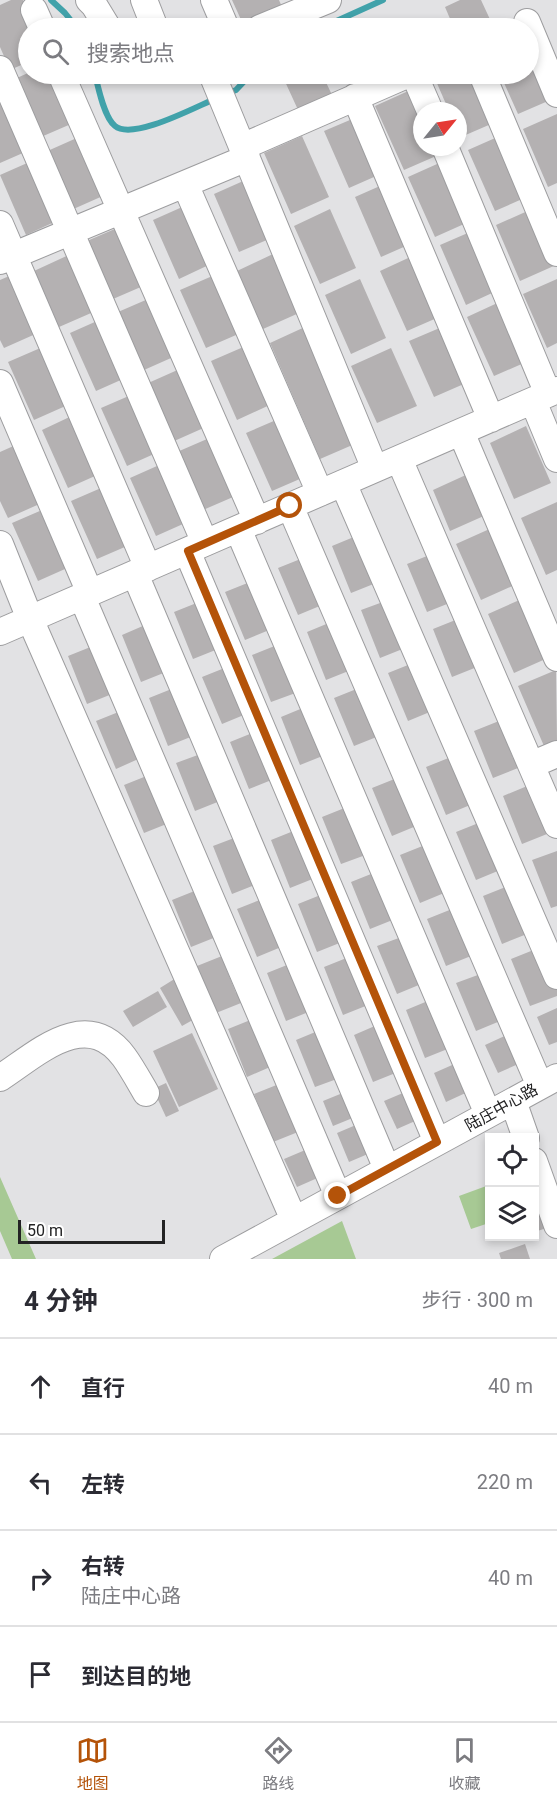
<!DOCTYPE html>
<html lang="zh">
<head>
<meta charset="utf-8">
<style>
	:root { --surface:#fff; --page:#f2f2f3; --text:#2b2b33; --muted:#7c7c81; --line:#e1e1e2; --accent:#b45309 }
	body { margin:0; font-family:Roboto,"Noto Sans SC",sans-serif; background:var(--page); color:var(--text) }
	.controls { position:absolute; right:18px; bottom:18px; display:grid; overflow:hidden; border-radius:0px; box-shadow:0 3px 9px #0003 }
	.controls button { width:54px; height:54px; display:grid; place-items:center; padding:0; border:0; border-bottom:2px solid var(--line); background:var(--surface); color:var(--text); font:30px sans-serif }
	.compass { position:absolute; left:413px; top:102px; width:54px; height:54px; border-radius:50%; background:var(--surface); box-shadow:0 3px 9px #0003; rotate:60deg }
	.scale { position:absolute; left:18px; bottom:15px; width:147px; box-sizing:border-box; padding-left:6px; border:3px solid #232324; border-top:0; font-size:16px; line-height:21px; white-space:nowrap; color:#232324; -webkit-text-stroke:4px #fff; paint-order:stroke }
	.stop { position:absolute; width:18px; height:18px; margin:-14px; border:4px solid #b45309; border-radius:50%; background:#fff }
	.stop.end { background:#b45309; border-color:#fff; box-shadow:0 2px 6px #0008 }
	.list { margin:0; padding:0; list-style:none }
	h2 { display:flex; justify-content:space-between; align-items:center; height:78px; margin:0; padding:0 24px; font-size:26px }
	h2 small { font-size:20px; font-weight:400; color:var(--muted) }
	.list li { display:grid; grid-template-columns:39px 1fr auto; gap:18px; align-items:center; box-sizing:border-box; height:96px; padding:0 24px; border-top:2px solid var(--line) }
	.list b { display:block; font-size:22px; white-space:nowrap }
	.list p { margin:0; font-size:20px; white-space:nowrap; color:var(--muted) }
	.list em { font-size:20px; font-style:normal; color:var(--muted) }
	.icon { flex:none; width:33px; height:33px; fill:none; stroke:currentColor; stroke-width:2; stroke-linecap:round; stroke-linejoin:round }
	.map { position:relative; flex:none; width:557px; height:1259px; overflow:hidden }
	.search { position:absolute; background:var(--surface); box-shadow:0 3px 9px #0003; left:18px; right:18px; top:18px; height:66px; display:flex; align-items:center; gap:15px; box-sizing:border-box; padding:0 21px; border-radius:33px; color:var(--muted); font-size:22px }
	.sheet { height:462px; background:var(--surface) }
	nav { display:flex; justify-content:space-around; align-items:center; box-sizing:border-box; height:84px; border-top:2px solid var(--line); background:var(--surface); font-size:16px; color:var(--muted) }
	nav a { display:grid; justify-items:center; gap:3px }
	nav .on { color:var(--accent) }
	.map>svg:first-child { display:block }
	.green { fill:#a7c994 }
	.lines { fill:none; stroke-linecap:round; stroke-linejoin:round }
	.stream { stroke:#41a2aa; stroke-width:6 }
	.building { fill:#b4b1b2 }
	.minor-casing { stroke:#9d9d9f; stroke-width:28 }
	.minor { stroke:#fff; stroke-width:26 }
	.route { stroke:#b45309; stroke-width:8 }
	.labels { text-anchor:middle; stroke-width:5; stroke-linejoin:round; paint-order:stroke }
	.street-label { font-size:16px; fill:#232324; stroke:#fff }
</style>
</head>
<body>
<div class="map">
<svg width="557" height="1259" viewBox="0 0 557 1259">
	<rect width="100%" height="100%" fill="#e2e2e4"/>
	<path class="green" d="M0 1177 36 1259H12L0 1231Z
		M489 1185V1223L471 1229 459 1196Z
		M342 1221 356 1259H272Z"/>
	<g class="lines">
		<path class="stream" d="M51 0 65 13 77 28
			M321 28 383 0
			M95 74C98 87 104 117 115 126 133 141 197 106 217 98
			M226 94 236 90 251 74"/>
	</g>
	<path class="building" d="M11 0H23L36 28H28V62L10 70 0 47V5Z
		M232 0H279L282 7 243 24Z
		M460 0H481L494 28H454L445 7Z
		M528 37 555 98 518 114 500 74H528Z
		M28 73 48 74 71 124 34 140 8 82Z
		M285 74H322L333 97 299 112 282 75Z
		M453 74H477L498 121 461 137 458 131V111H449L436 81Z
		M415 88 422 111V147H441L443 153 404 170 375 106Z
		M0 92 32 149 0 163Z
		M557 114V183L548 187 523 129Z
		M357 117 383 173 349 188 324 131Z
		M502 135 529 196 495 211 468 150Z
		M302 136 329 197 291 214 264 153Z
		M79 137 105 195 69 211 43 153Z
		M34 160 61 219 26 235 0 175Z
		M446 160 473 220 435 237 408 177Z
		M250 178 276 236 239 252 214 194Z
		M389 182 415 242 381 257 355 197Z
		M189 204 215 262 179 279 153 220Z
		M330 209 356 268 320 284 294 226Z
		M532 209 556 265 520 281 496 225Z
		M124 225 150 283 113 299 87 241Z
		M477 229 503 288 466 305 440 245Z
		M73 253 98 310 59 327 34 271Z
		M419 253 446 314 407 331 380 271Z
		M273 254 299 313 263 329 237 271Z
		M14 274 40 332 4 348 0 340V280Z
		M217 274 243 332 206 348 180 290Z
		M360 279 386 338 351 354 325 295Z
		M557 279V343L547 348 523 294Z
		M155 296 180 354 144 370 118 312Z
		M506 299 533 359 494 376 467 317Z
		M106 317 132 375 96 391 70 333Z
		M449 324 473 380 434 397 409 341Z
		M307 326 357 443 320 459 270 343Z
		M248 345 274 403 237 420 211 361Z
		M45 346 70 404 34 420 8 362Z
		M391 348 417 406 377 423 351 366Z
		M182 368 208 426 172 442 146 384Z
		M138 392 163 450 127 466 101 408Z
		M78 413 104 472 68 488 42 430Z
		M283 417 309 475 272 491 246 433Z
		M526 426 551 483 514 499 490 443Z
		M214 436 240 494 203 510 177 452Z
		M18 444 44 502 8 518 0 501V452Z
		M166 462 192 520 156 536 130 478Z
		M468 474 486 515 450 531 433 490Z
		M108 485 134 543 97 559 71 501Z
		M557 502V570L546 575 521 518Z
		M49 507 74 565 38 581 12 523Z
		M494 527 519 583 481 600 456 544Z
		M361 534 381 581 351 593 332 546Z
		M437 552 457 600 427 612 407 564Z
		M308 556 327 603 298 615 278 568Z
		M255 580 274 628 245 640 225 592Z
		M524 598 550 657 514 673 488 614Z
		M391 599 410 646 380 658 361 610Z
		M204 600 223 647 193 659 174 612Z
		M463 617 482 665 452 677 433 629Z
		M336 620 356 668 326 680 307 632Z
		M152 622 171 670 141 682 122 635Z
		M282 643 301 691 271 702 252 655Z
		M98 644 117 692 87 704 68 656Z
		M418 661 437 709 408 721 388 673Z
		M232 665 251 712 222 724 202 677Z
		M556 670 557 741 544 746 518 686Z
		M179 686 198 734 168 746 149 698Z
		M364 686 384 734 354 746 334 698Z
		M310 705 330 753 300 765 281 717Z
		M126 709 145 756 116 769 96 721Z
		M504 719 503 731 513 758 519 756 523 766 493 778 474 731Z
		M260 730 279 777 249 789 230 742Z
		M206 752 225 799 195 811 176 763Z
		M456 755 475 803 446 815 426 767Z
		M154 773 174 821 144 833 124 785Z
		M402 776 421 824 392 836 372 788Z
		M532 784 531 797 542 824 547 822 552 832 522 844 503 796Z
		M352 805 371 853 341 864 322 817Z
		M486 820 505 868 476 880 456 832Z
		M301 828 320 876 290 888 271 840Z
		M242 835 262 882 232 894 213 846Z
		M430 843 449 891 420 903 400 855Z
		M557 851V906L551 908 532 860Z
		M381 870 400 917 370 929 351 882Z
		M513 884 532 932 502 944 483 896Z
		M202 888 221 935 191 947 172 900Z
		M328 892 347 940 317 952 298 904Z
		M267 897 286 945 257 957 237 909Z
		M457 907 476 954 446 966 427 919Z
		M407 935 426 982 397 994 377 946Z
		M541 947 557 987V996L530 1006 511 959Z
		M227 954 231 964 225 966 236 993 242 991 246 1001 216 1013 197 966Z
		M354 955 373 1003 343 1015 324 967Z
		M297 961 316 1009 286 1021 267 973Z
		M486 972 505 1019 476 1031 456 983Z
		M176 978 198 1017 182 1026 160 988Z
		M158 991 167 1007 133 1027 123 1011Z
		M435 998 455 1046 425 1058 406 1010Z
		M557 1008V1042L549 1045 537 1017Z
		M258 1017 277 1064 247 1077 228 1029Z
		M384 1022 403 1070 373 1082 354 1035Z
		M325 1028 345 1076 315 1087 296 1040Z
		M192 1033 218 1089 179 1107 153 1051Z
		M511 1033 523 1062 498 1073 485 1045Z
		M459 1062 472 1090 446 1102 434 1073Z
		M284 1082 303 1130 273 1142 254 1094Z
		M166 1083 179 1111 166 1117 153 1089Z
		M350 1090 360 1115 333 1126 323 1101Z
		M410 1090 422 1118 397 1129 384 1101Z
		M363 1122 375 1151 349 1162 337 1133Z
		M310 1148 322 1176 297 1187 284 1159Z
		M544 1212 550 1227 534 1232V1215Z
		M525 1244 530 1259H501L499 1253Z"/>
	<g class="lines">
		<g class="minor-casing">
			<path id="minor" d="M89 0 94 5 108 28
				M144 0 155 28
				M214 0 226 28
				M34 10 42 28
				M527 22 557 94
				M260 28 328 0
				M0 69 205 543
				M61 74 257 521
				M212 74 375 469
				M414 74 430 111
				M482 74 557 253
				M355 97 491 419
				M242 147 409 74
				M445 147 548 394
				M185 184 320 493
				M0 224 148 568
				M0 261 247 158
				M0 383 90 593
				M533 401 557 459
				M461 432 557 658
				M399 459 531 765 557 754
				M343 483 557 976
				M290 506 540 1086
				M238 529 488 1114
				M0 544 30 619 294 1220
				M187 551 437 1142
				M135 574 387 1169
				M82 597 338 1196
				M0 632 557 390
				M531 765 557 825
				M0 1078C37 1054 86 1006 124 1057 132 1068 139 1081 146 1093
				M513 1101 526 1138
				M534 1161 557 1225
				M223 1259 557 1077"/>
		</g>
		<use href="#minor" class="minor"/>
	</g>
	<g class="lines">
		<path class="route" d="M290 506 188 551 437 1142 338 1196"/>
	</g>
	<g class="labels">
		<g class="street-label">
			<text transform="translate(501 1107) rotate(-29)" y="6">陆庄中心路</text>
		</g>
	</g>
</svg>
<div class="controls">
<button><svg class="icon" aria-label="locate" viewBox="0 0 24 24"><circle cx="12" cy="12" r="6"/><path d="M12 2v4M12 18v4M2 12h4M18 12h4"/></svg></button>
<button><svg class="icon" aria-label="layers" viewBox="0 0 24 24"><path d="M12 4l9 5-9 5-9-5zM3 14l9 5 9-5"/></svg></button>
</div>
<svg class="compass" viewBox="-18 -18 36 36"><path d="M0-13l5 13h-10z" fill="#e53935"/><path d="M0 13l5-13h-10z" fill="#7c7c81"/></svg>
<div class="scale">50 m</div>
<div class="stop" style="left:290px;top:506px"></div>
<div class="stop end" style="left:338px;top:1196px"></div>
<div class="search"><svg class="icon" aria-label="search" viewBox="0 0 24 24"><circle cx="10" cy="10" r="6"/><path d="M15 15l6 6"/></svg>搜索地点</div>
</div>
<section class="sheet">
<h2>4 分钟<small>步行 · 300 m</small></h2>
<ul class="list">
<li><svg class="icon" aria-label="ahead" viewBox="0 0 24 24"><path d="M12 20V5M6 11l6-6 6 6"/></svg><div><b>直行</b></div><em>40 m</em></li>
<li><svg class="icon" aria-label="left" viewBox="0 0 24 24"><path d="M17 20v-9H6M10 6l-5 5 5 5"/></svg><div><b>左转</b></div><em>220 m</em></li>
<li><svg class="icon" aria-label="right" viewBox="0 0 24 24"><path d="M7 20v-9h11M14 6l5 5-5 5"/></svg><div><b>右转</b><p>陆庄中心路</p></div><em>40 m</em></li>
<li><svg class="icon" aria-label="arrive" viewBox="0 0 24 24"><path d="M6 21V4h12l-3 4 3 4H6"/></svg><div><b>到达目的地</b></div></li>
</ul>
</section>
<nav>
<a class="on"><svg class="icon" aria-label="map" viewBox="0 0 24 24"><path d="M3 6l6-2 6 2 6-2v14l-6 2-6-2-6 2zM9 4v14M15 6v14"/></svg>地图</a>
<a><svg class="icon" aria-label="directions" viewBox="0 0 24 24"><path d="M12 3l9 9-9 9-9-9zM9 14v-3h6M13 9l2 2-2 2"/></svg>路线</a>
<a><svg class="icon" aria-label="saved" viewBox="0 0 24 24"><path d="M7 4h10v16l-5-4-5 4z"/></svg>收藏</a>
</nav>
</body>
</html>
